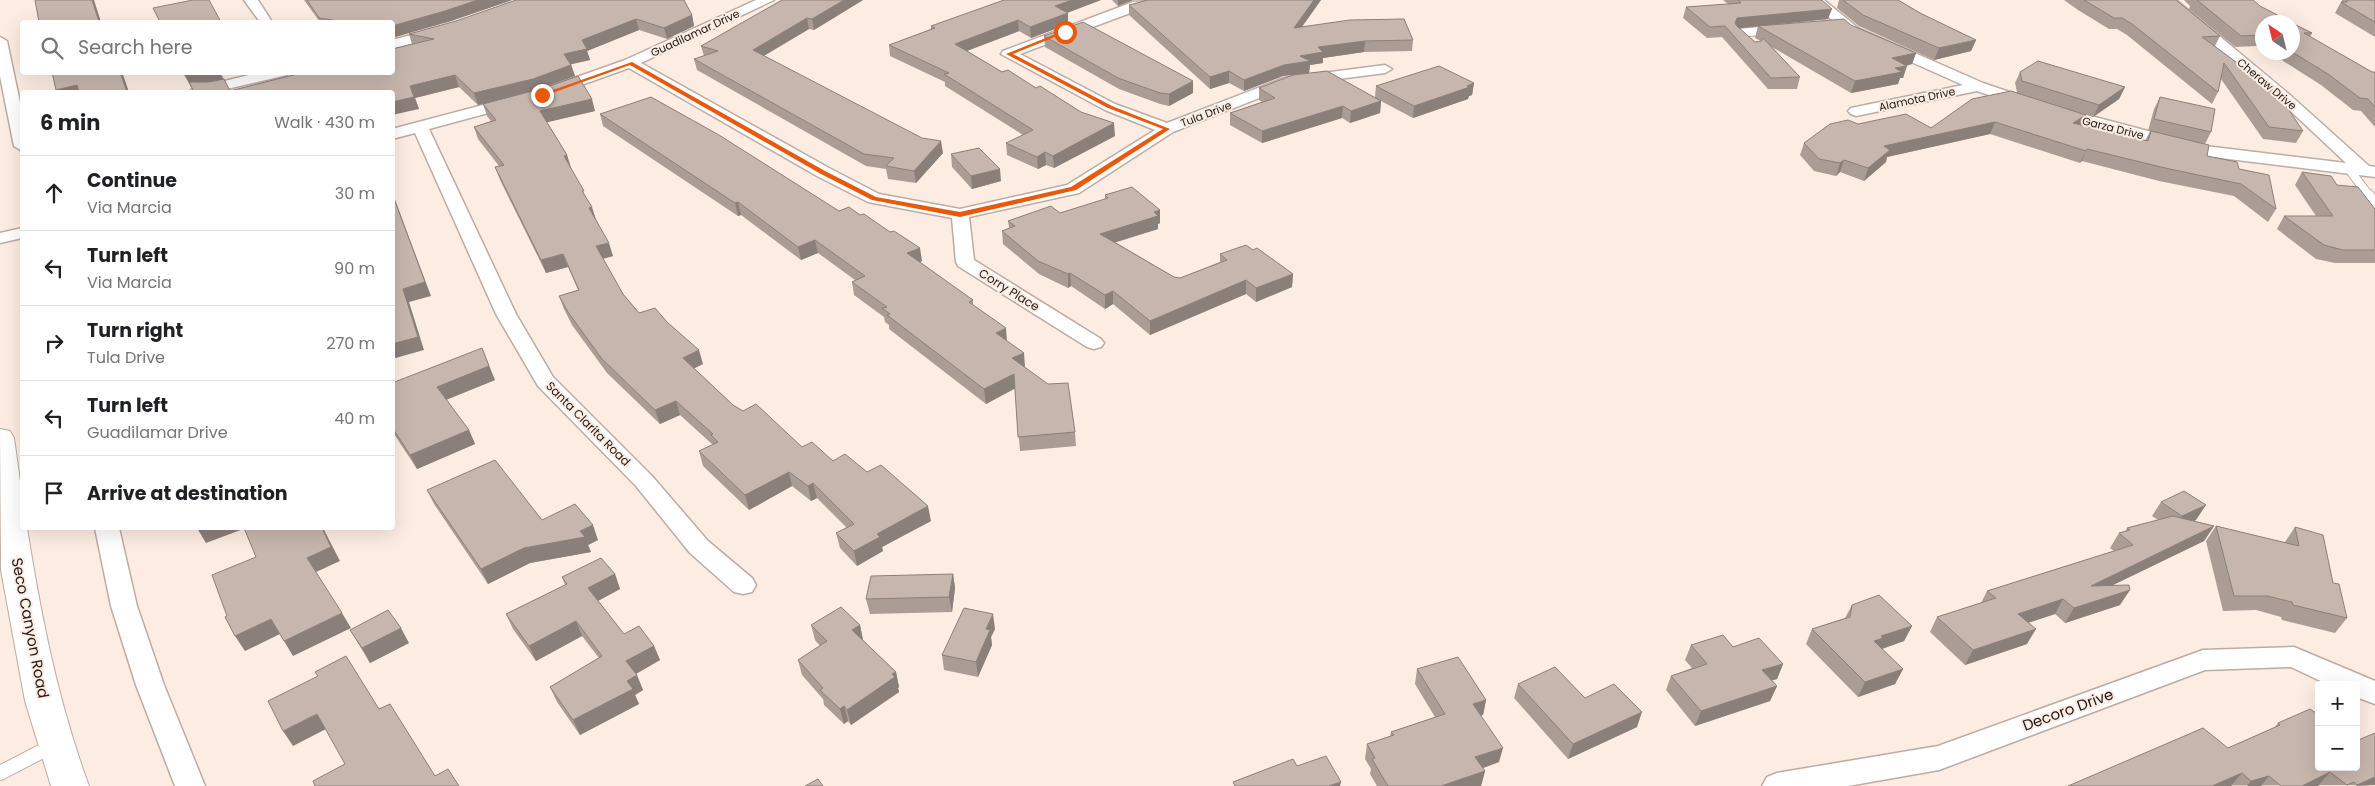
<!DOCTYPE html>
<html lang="en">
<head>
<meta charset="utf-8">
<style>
	:root { --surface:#fff; --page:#f6f6f6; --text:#202124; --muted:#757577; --line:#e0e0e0 }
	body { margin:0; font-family:Poppins,sans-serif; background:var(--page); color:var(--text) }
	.controls { position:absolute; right:15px; bottom:15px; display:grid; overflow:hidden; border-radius:5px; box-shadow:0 5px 20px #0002 }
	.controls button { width:45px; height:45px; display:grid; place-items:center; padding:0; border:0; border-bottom:1px solid var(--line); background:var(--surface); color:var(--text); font:25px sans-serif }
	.compass { position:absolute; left:2255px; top:15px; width:45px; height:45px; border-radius:50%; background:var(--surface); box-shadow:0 5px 20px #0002; rotate:325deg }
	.stop { position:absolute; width:15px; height:15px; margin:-11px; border:4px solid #ea580c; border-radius:50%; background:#fff }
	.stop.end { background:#ea580c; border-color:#fff; box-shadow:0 1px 5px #0008 }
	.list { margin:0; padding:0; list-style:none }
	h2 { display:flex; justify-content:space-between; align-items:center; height:65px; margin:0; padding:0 20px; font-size:21px }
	h2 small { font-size:16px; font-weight:400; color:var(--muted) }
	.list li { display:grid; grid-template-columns:32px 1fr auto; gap:15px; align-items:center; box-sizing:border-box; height:75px; padding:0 20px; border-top:1px solid var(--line) }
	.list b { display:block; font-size:19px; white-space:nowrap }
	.list p { margin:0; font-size:16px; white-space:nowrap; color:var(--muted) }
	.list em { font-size:16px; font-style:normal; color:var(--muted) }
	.icon { flex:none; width:28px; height:28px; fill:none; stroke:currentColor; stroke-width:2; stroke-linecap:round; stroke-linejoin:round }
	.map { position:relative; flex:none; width:2375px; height:786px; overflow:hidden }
	.search { position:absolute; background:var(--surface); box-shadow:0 5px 20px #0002; left:20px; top:20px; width:375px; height:55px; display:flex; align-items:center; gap:12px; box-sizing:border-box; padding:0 18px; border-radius:5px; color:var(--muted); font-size:19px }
	.panel { position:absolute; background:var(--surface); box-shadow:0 5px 20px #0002; left:20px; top:90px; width:375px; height:440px; border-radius:5px }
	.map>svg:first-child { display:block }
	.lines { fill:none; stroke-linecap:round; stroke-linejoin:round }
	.service-far2-casing { stroke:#bcaca3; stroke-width:10 }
	.service-far1-casing { stroke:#bcaca3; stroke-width:13 }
	.service-casing { stroke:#bcaca3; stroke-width:16 }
	.minor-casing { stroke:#bcaca3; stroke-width:3 }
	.secondary-casing { stroke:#bcaca3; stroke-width:2 }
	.service-far2 { stroke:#fff; stroke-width:8 }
	.service-far1 { stroke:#fff; stroke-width:11 }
	.service { stroke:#fff; stroke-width:14 }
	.minor { fill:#fff; fill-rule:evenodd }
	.secondary { fill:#fff; fill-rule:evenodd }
	.wall { fill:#ab9d96 }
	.shaded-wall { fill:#8b7f7a }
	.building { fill:#c7b6ae; stroke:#8b7f7a }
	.route { fill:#ea580c }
	.labels { text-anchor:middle; stroke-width:4; stroke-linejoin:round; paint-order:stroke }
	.far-street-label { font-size:11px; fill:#201a17; stroke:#fdece2 }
	.street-label { font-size:12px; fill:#201a17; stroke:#fdece2 }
	.near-street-label { font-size:15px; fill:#201a17; stroke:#fdece2 }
</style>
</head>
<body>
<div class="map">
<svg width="2375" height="786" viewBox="0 0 2375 786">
	<rect width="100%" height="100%" fill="#fdece2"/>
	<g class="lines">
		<g class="service-far2-casing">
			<path id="service-far2" d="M1745 39 1738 33 1771 30
				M2349 169 2369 196"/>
		</g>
		<g class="service-far1-casing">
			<path id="service-far1" d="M2368 195 2375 204"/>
		</g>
		<g class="service-casing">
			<path id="service" d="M0 773 54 745"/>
		</g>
		<g class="minor-casing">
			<path id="minor" d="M244 0H258L272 22H260Z
				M756 0H774L641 63 829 168 879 194 960 209 1067 185 1155 130 1105 110 1001 54 1003 51 1133 2 1176 0 1169 4 1141 9 1020 54 1115 104 1167 123 1284 78 1385 65 1392 69 1385 73 1292 85 1173 132 1079 193 969 217 974 260 1101 339 1104 343 1101 347 1094 349 1087 347 958 266 956 262 952 218 868 202 817 176 629 68 559 93 554 94 547 90 549 87 625 60Z
				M1809 0H1824L1858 28 1983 83 2030 99 2033 102 2025 107 1977 91 1856 116 1851 114 1848 111 1851 108 1963 85 1848 34Z
				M2161 0H2176L2290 95 2369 166 2375 167V177L2204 156 2052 115 2049 112 2052 109 2057 107 2205 146 2346 163 2280 101Z
				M438 28 443 29 445 32 443 35 392 49V40Z
				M0 37 7 41 22 112V151L14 146 0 76Z
				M261 72H289L287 75 214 92H189L192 89Z
				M513 97 521 102 518 105 429 129 516 314 553 377 652 476 708 541 752 578 756 585 752 592 743 594 734 592 690 553 636 486 538 386 496 314 415 133 392 139V129Z
				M22 228V238L0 243V233Z
				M95 528H119L137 606 164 685 205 786H175L136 685 111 606Z
				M2294 647 2375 681V704L2356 697V685H2329L2291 667 2205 670 1939 770 1848 786H1762L1767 777 1777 773 1938 746 2203 650Z"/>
		</g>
		<g class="secondary-casing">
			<path id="secondary" d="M0 429 10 431 14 438 22 496V528H27C41 616 58 702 89 786H51L25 701 1 570Z"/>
		</g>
		<use href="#service-far2" class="service-far2"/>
		<use href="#service-far1" class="service-far1"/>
		<use href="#service" class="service"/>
		<use href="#minor" class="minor"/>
		<use href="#secondary" class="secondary"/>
	</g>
	<path class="wall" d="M304 0H512L448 22H320Z
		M863 0 814 30 809 29 764 56 943 153 916 183 888 179 886 169 866 166 697 70 694 59 704 56 701 46Z
		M1101 0 1067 13 1068 24 1031 38 1019 31 967 51 1002 72 1036 88 1115 136 1054 168 1046 165 1038 169 1007 155 1006 143 1023 135 945 86V82L890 56 889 45 931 29V26Z
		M1112 0H1137H1133L1118 6Z
		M1148 0H1321L1302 27 1413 40 1412 51 1364 52 1323 58V63L1310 65 1309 73 1283 76 1244 91 1229 83 1210 89 1129 15V5Z
		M1723 0H1794L1828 19 1739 28 1755 42 1761 41 1755 38 1758 26 1851 25 1916 53 1912 64 1906 66 1903 78H1900L1898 84 1851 93 1772 47 1800 77 1797 89H1768L1722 37 1707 38 1683 18 1686 7 1728 4Z
		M1839 0H1898L1922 14 1976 40 1971 51 1934 60 1859 26 1837 8Z
		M2064 0H2176L2220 36 2215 46 2303 131 2296 143 2263 139 2221 79 2218 92 2212 104 2127 35 2117 29H2109L2078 10Z
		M2184 0H2253L2262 22V48L2258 46 2235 47 2189 9 2190 6Z
		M2342 0H2375V37L2335 13 2341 2H2342Z
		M692 15 694 26 667 39 639 30 587 51 590 60 571 64 575 76 539 89 595 111 547 122 567 155 571 168H570L586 197 613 256 603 259 623 294 639 313 703 364 694 368 733 405 802 447 833 461 867 472 931 521 882 547 883 551 857 566 840 548 836 533 847 528 817 498 811 501 792 486 749 510 703 466 699 451 713 445 680 415 660 424 607 373 572 325 564 309 559 296 578 290 568 267 546 273 500 180 495 167 499 166 478 139 474 127 491 121 487 116 483 104 478 105 459 87 415 98 419 109 194 92 184 72H220L230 91 392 72 412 44 409 34Z
		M2292 23 2312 33 2310 37 2372 72H2375V127L2361 111 2353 110 2321 85 2269 52H2292Z
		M1044 36 1193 93 1169 106 1160 104 1119 89 1045 47Z
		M2020 72 2125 87 2119 99 2093 117 2086 115 2081 125 2145 141 2150 131H2148L2154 109 2160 97 2211 132 2205 144 2207 156 2239 169 2276 209 2268 222 2234 196 2159 181 2082 161 2080 163 1990 134 1887 157 1886 162 1864 181 1840 172 1836 176 1814 171 1800 155 1804 143 1858 124 1931 128 2017 92 2015 83Z
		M1474 83 1472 95 1469 96 1468 99 1413 118 1381 101 1380 113 1350 123 1342 118 1262 143 1230 125V113L1262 102 1259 100V88L1375 97 1376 86Z
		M600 114 839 211 922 261 919 262 973 300V305L1007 341 1025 367H1024L1075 432 1076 446 1020 451 1015 388 986 404 889 329V325L885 322 884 317 854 295 852 282 855 280 818 253 801 260 741 215 738 216 603 126Z
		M951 154 1001 181 972 189 952 167Z
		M2302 172 2337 185 2375 209V263H2335L2316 259 2277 229 2284 216H2316L2295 185Z
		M1105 195 1160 210V223L1158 224V229L1115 242 1174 277 1180 278 1220 262V254L1253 250 1293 274 1292 287 1256 302 1246 294 1150 335 1113 304 1105 309 1071 286 1068 288 1039 274 1003 244 1002 231 1009 228 1008 221 1060 213 1105 199Z
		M495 380 446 400 469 430 475 444 417 469 392 431V383Z
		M427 490 598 540 588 545 591 552 530 563 488 584 434 504Z
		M2161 502 2196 520 2193 521 2214 526 2204 541 2113 585 2120 605 2065 623 2055 614 2028 622 2027 644 1965 665 1930 632 1937 617 1981 603 1987 591 2114 551 2110 548 2119 533 2125 532 2127 528 2158 520 2152 516Z
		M2216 526 2285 543V542L2295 527 2333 583 2347 618 2335 633 2282 620 2281 617 2256 610 2223 611 2206 541Z
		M615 574 620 589 598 601 624 634 654 646 660 660 636 674 643 690 635 695 639 704 580 735 557 702 550 687 599 658 582 636 536 661 513 629 506 614 565 585 562 577Z
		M953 574 955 588 952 612 870 614 866 599Z
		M1852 605 1912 626 1904 641 1882 649 1903 669 1895 684 1858 697 1806 644 1812 629 1845 618Z
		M811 625H860L863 640 896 672 899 687 898 688 899 692 851 725 848 721 844 724 824 705 823 699 802 675 798 660 820 646 815 640Z
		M995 629 991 637 992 645 978 677 944 670 942 655Z
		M350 630 409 643 370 663Z
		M1691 645 1733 647 1783 664 1777 679 1772 680 1777 686 1770 701 1695 726 1666 690 1671 676 1692 668 1685 660Z
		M1417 669 1486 700 1483 715H1481L1499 762 1483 768 1485 771 1481 786H1377L1370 774 1371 769 1365 759 1367 744 1390 736 1391 732 1435 717 1415 684Z
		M1518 684 1585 698 1637 727 1568 759 1514 698Z
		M2278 723 2375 785 2068 786 2228 748 2274 728Z"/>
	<path class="shaded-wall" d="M92 0H94L101 22H99Z
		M478 0H512L448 22 392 38V26Z
		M844 0H863L814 30 812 19Z
		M1072 0H1101L1056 17 1055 6Z
		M1118 0H1133L1118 6Z
		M1314 0H1321L1293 39 1294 28Z
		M1832 9 1828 19 1734 29 1732 34 1737 18Z
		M1068 13V24L1031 38 1030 27Z
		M692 15 694 26 667 39 664 28Z
		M807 18 809 29 755 61 753 50Z
		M636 19 639 30 587 51 590 60 568 65 564 54 582 40Z
		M1018 20 1019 31 956 55 955 44Z
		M1976 40 1971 51 1934 60 1939 48Z
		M1365 41 1364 52 1323 58V63L1310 65 1309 73 1283 76 1244 91V80L1318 47Z
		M1916 53 1912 64 1888 70 1892 58Z
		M571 65 575 76 536 90 478 105 474 93Z
		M1907 66 1903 78H1900L1898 84 1851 93 1855 81 1895 68Z
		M1229 71V83L1210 89V77Z
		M120 72H122L129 92H127Z
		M199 72H220L223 79 191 87 185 76Z
		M455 75 459 87 415 98 419 109 392 115V102L410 86Z
		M1193 81V93L1169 106V94Z
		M1474 83 1472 95 1469 96 1468 99 1413 118 1414 106Z
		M77 85 81 92H58L56 90Z
		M2125 87 2119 99 2093 117 2099 105Z
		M592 99 595 111 544 123 540 111Z
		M1381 101 1380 113 1350 123 1351 111Z
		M1343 106 1342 118 1262 143V131Z
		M2086 115 2080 127 2073 123Z
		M1995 122 1990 134 1887 157 1886 162 1864 181 1868 168 1884 146Z
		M1114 123 1115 136 1054 168 1053 156Z
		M941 141 943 153 916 183 914 171Z
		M2087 149 2082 161 2080 163Z
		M1045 152 1046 165 1038 169 1037 157Z
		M567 155 571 168 568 169 564 156Z
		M1844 160 1840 172 1836 176 1840 163Z
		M1000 169 1001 181 972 189 971 176Z
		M392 192 431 296 409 302 424 350 392 359V344L403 289Z
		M738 202 741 215 738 216 735 203Z
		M592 207 596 220 589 208Z
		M1160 210V223L1158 224V229L1101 247 1100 234Z
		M815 240 818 253 801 260 798 247Z
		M609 243 613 256 601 259 596 246Z
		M920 248 922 261 909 267 907 253Z
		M563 254 568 267 546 273 541 260Z
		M1070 273 1071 286 1068 288V274Z
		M1293 274 1292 287 1256 302V288Z
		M1246 280V294L1150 335V321Z
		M1113 291V304L1105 309V295Z
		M1006 328 1007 342 996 333Z
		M482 348 495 380 443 401 437 387Z
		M699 350 703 364 687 372 683 358Z
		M1024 353 1025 367 1014 372 1012 358Z
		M1014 374 1016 388 986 404 984 389Z
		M676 401 680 415 660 424 655 410Z
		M469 430 475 444 417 469 410 455Z
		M789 472 792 486 749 510 745 495Z
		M813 483 817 498 811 501 808 486Z
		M2206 505 2196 520 2173 530 2182 516Z
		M928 506 931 521 882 547 883 551 857 566 854 551 877 534Z
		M593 525 598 540 588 545 591 552 530 563 488 584 481 569 524 548 580 531Z
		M2214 526 2204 541 2082 600 2091 586Z
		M197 528H246L206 543Z
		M322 528H323L340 561 316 572 307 558Z
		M615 574 620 589 594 603 588 588Z
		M953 574 955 588 952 612 949 597Z
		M2130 590 2120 605 2065 623 2074 608Z
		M2063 599 2055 614 2010 629 2018 614Z
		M342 613 351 628 293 656 284 641Z
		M993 614 995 629 991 637 992 645 978 677 976 662 986 629Z
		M271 619 280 634 245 651 235 636Z
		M576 621 582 636 536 661 529 646Z
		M860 625 863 640 855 645 852 630Z
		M1912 626 1904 641 1876 651 1874 641 1881 636Z
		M401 628 409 643 370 663 362 648Z
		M2036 629 2027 644 1965 665 1973 650Z
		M654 646 660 660 632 676 626 661Z
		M1783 664 1777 679 1756 685 1762 670Z
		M1903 669 1895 684 1858 697 1865 682Z
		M896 672 899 687 898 688 899 692 851 725 847 710Z
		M637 675 643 690 635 695 639 704 580 735 573 720 627 681Z
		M1777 686 1770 701 1695 726 1701 711Z
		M1486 700 1483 715 1470 719 1473 704Z
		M844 706 848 721 844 724 840 709Z
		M1642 712 1637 727 1568 759 1573 744Z
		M317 714 326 729 293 746 283 731Z
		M1503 748 1499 762 1472 772 1475 757Z
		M1485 771 1481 786H1441Z
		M2330 772 2318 786H2302Z
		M2242 773 2231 786H2212Z
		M2269 776 2261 786H2247L2251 781Z
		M2375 777V785L2356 786 2357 785Z
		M1341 782 1340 786H1328Z"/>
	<path class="building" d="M35 0H92L99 22H39Z
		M193 0H209L221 22H160L153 8Z
		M307 0H478L445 11 392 26V22H346L319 18Z
		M516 0H684L692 15 664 28 636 19 582 40 587 49 564 54 571 65 533 79 474 93 455 75 410 86 414 97 392 102V92H194L189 82H208L224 79 230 91 305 72H392V49L434 39 409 34 456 21Z
		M782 0H844L812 19 807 18 753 50 922 138 941 141 914 171 886 166 894 158 864 154 694 59 718 51 701 46Z
		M1004 0H1072L1055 6 1068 13 1030 27 1018 20 955 44 1002 72 1008 70 1036 88 1040 86 1081 112 1114 123 1053 156 1045 152 1037 157 1006 143 1033 130 944 74 949 73 889 45 935 28 931 26Z
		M1148 0H1314L1294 28 1350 20 1404 19 1413 40 1365 41 1318 47 1323 52 1300 56 1310 61 1284 65 1244 80 1229 71 1210 77 1129 5Z
		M1738 0H1822L1832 9 1737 18 1735 23 1737 26 1755 42 1761 41 1763 38 1800 77 1771 78 1725 26 1710 27 1686 7 1741 3Z
		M1843 0H1898L1922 14 1976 40 1939 48 1863 15Z
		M2084 0H2176L2220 36 2202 37 2277 92 2303 131 2269 127 2224 63 2218 92 2132 24 2122 18H2114Z
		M2197 0H2253L2260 6 2291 22H2262V35L2241 36Z
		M2347 0H2375V22L2341 2H2347Z
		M1844 19 1851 25 1916 53 1892 58 1907 66 1895 68 1902 72 1855 81 1758 26Z
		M1083 22 1193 81 1169 94 1160 93 1118 78 1044 36Z
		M2292 23 2312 33H2304L2372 72H2375V107L2368 99 2360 98 2328 74 2292 52Z
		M2038 61 2125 87 2099 105 2022 81 2020 72Z
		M1439 66 1474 83 1467 86 1470 87 1414 106 1376 86Z
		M1327 71 1381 101 1351 111 1343 106 1262 131 1230 113 1275 98 1259 88 1293 75Z
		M52 72H120L127 92H79L77 85 56 90Z
		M184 72H199L185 76Z
		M578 76 592 99 540 111 567 155 564 156 584 191H582L592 207 589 208 609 243 596 246 623 294 639 313 655 308 667 322 699 350 683 358 733 405 743 411 756 404 802 447 812 442 833 461 845 454 867 472 881 465 928 506 877 534 880 537 854 551 836 533 854 524 813 483 808 486 789 472 745 495 699 451 718 442 711 435 713 434 676 401 655 410 602 359 568 312 559 296 579 290 563 254 541 260 495 167 504 165 474 127 496 120 483 104 544 88Z
		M2011 91 2086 115 2073 123 2148 141 2151 131 2209 145 2207 156 2237 162 2239 169 2269 175 2276 209 2241 184 2165 168 2087 149 2086 151 1995 122 1884 146 1890 150 1868 168 1844 160 1840 163 1819 159 1804 143 1830 124 1848 120 1858 124 1906 114 1931 128 1972 99Z
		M651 97 719 135 839 211 849 207 860 215 864 214 890 232 894 231 920 248 907 253 973 300 969 302 1006 328 996 333 1024 353 1012 358 1048 384 1068 383 1075 432 1018 437 1014 374 984 389 887 315 890 314 882 308 887 307 852 282 865 276 815 240 798 247 738 202 735 203 600 114Z
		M2160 97 2215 109 2211 132 2154 119Z
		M979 148 1000 169 971 176 951 154Z
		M2302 172 2331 176 2337 185 2358 187 2375 209V250H2343L2324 245 2284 216H2333Z
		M1132 187 1160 210 1154 212 1158 216 1100 234 1174 277 1180 278 1227 260 1220 254 1246 245 1253 250 1257 248 1293 274 1256 288 1246 280 1150 321 1113 291 1105 295 1070 273 1068 274 1038 261 1002 231 1015 226 1008 221 1051 206 1060 213 1108 198 1105 195Z
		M392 193 425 282 403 289 418 337 392 344Z
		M482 348 489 366 437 387 469 430 410 455 392 427V383Z
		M495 460 542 520 575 504 593 525 580 531 585 537 524 548 481 569 427 490Z
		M2184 491 2206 505 2182 516 2161 502Z
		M2173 516 2214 526 2091 586 2129 585 2130 590 2074 608 2063 599 2018 614 2036 629 1973 650 1937 617 1996 598 1987 591 2133 545 2119 533 2130 530 2127 528Z
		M2216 526 2299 546 2295 527 2323 535 2333 583 2339 584 2347 618 2293 605 2292 602 2267 596H2234Z
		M244 528H322L331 547 307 558 342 613 284 641 271 619 235 636 225 617 227 616 212 575 256 557Z
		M601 558 615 574 588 588 624 634 639 626 654 646 626 661 637 675 627 681 633 689 573 720 550 687 602 656 576 621 529 646 506 614 567 584 562 577Z
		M953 574 949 597 866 599 871 576Z
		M1879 595 1912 626 1881 636 1883 638 1874 641 1903 669 1865 682 1812 629 1850 617 1852 605Z
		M841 607 860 625 852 630 896 672 892 674 895 677 847 710 844 706 840 709 820 690 823 688 798 660 827 641 811 625Z
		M964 608 993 614 986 629 990 630 976 662 942 655Z
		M388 610 401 628 362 648 350 630Z
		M1723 635 1733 647 1759 638 1783 664 1762 670 1777 686 1701 711 1671 676 1707 664 1691 645Z
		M346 656 379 709 390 704 435 776 448 769 459 786H315L313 781 345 764 317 714 283 731 268 701 318 676 315 672Z
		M1458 657 1486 700 1473 704 1503 748 1475 757 1485 771 1441 786H1388L1372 759 1375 758 1367 744 1394 735 1391 732 1445 714 1417 669Z
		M1555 667 1585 698 1614 684 1642 712 1573 744 1518 684Z
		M2310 709 2319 715V767H2356V741L2375 733V777L2357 785 2354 782 2347 785 2330 772 2302 786H2281L2269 776 2251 781 2242 773 2212 786H2068L2203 728 2228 748 2280 725 2278 723Z
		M1326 756 1341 782 1328 786H1235L1233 782 1293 759 1297 766Z
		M818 779 823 786H805Z"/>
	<path class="route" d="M1063 31 1067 32 1013 54 1112 106 1170 129 1076 190 960 217 872 200 821 174 630 65 544 96 539 95 632 62 825 171 876 197 960 212 1071 187 1163 129 1108 108 1006 54Z"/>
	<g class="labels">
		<g class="far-street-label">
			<text transform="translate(695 33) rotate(-25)" y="4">Guadilamar Drive</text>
			<text transform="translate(2267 84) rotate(40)" y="4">Cheraw Drive</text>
			<text transform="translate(1917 99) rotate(-12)" y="4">Alamota Drive</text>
			<text transform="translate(1206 114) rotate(-21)" y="4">Tula Drive</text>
			<text transform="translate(2113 128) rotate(14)" y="4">Garza Drive</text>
		</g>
		<g class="street-label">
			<text transform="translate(1009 290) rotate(32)" y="4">Corry Place</text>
			<text transform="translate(588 424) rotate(45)" y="4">Santa Clarita Road</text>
		</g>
		<g class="near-street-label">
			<text transform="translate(30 628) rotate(79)" y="5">Seco Canyon Road</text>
			<text transform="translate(2068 710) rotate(-20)" y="5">Decoro Drive</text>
		</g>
	</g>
</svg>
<div class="controls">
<button>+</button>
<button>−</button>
</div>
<svg class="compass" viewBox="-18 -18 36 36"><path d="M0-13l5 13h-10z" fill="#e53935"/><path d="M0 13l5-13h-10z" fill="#757577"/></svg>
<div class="stop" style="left:1065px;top:32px"></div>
<div class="stop end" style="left:542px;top:95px"></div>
<div class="search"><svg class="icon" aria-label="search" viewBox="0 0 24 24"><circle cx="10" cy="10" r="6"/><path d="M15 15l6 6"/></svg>Search here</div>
<section class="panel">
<h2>6 min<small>Walk · 430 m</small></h2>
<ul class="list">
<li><svg class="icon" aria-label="ahead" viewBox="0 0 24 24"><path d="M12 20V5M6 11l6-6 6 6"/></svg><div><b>Continue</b><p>Via Marcia</p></div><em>30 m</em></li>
<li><svg class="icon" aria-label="left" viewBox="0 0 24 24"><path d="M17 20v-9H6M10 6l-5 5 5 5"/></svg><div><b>Turn left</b><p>Via Marcia</p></div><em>90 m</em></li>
<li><svg class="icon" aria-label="right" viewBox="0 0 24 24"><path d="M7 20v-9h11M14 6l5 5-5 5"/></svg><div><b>Turn right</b><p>Tula Drive</p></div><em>270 m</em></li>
<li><svg class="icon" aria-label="left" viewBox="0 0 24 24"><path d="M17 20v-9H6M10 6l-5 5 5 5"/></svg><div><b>Turn left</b><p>Guadilamar Drive</p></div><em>40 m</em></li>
<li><svg class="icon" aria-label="arrive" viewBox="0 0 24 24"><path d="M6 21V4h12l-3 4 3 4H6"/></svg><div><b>Arrive at destination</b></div></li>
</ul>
</section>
</div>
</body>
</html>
